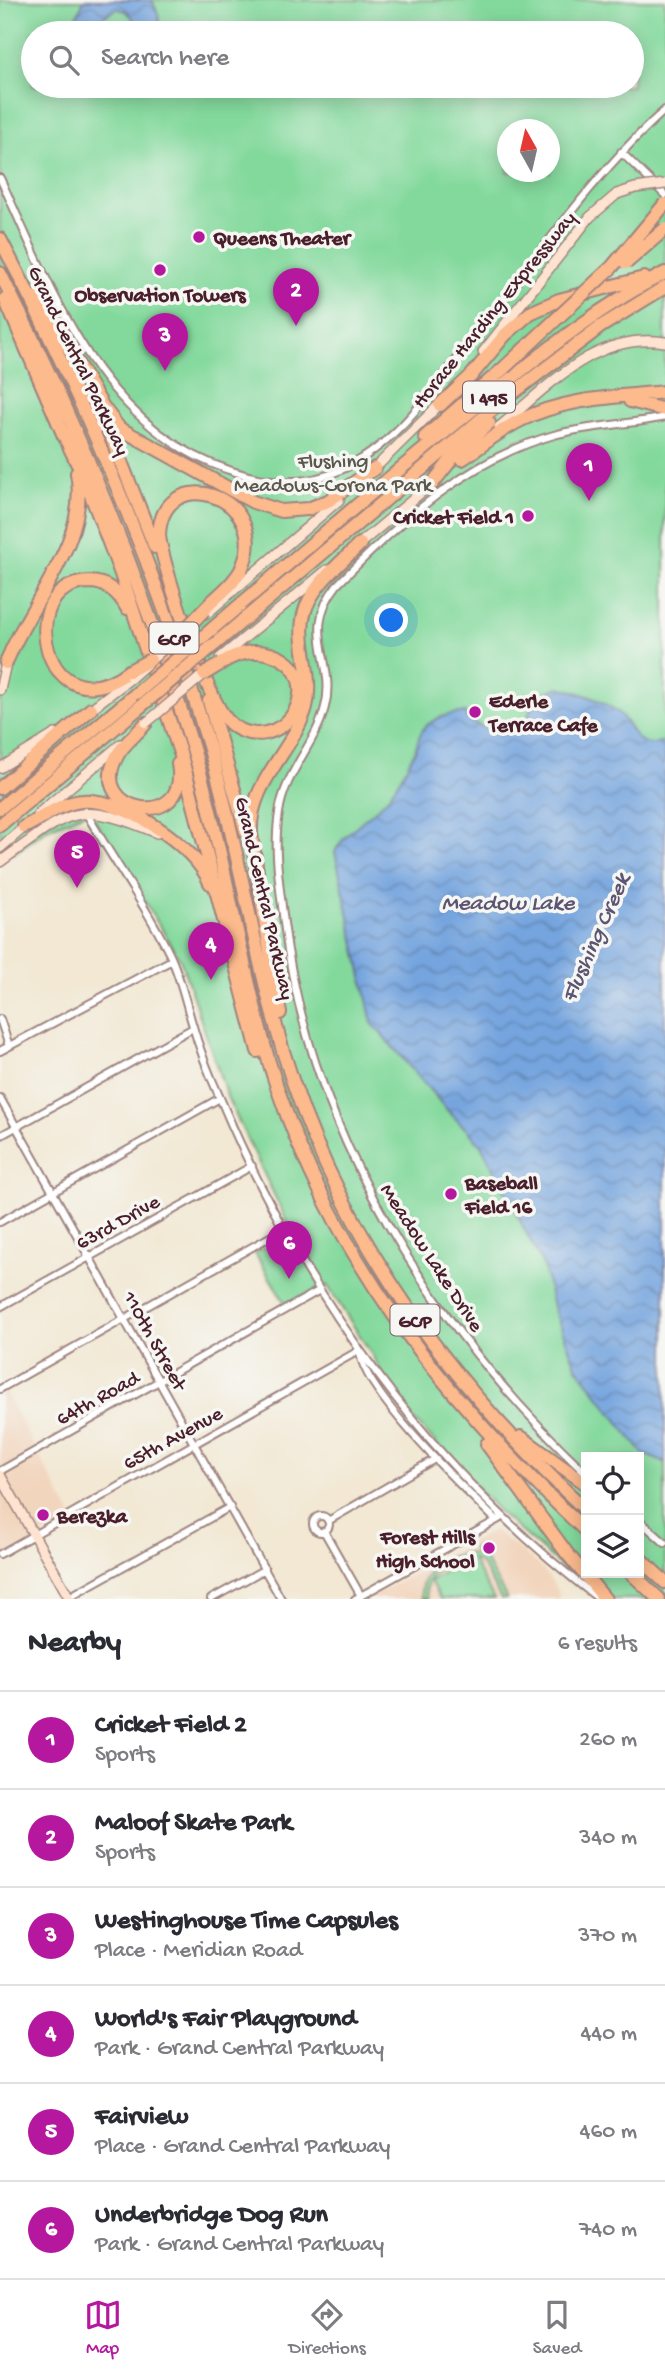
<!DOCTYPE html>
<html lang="en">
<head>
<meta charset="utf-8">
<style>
	:root { --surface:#fff; --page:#f7f7f7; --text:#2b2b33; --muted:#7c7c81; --line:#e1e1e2; --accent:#b5179e }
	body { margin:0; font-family:"Gochi Hand",sans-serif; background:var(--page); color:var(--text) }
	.controls { position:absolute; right:21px; bottom:21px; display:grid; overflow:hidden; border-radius:0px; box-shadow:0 4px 18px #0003 }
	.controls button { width:63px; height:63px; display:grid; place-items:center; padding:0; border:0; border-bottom:2px solid var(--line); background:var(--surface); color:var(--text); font:35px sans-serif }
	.compass { position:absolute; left:497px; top:119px; width:63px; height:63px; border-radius:50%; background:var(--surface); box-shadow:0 4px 18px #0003; rotate:352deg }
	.you { position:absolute; left:392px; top:621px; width:24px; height:24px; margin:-18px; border:5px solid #fff; border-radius:50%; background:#1a73e8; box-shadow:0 0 0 10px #1a73e833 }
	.badge { display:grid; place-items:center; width:46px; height:46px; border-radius:50%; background:var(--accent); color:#fff; font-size:23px; font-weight:700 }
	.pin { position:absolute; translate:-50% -58px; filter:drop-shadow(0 2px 4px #0008) }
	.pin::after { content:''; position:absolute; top:37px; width:24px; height:21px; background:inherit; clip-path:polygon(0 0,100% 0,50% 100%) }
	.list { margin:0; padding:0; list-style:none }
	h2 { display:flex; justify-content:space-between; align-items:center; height:91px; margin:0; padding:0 28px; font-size:30px }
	h2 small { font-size:23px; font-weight:400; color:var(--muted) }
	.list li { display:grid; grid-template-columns:46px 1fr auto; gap:21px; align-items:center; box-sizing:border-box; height:98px; padding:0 28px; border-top:2px solid var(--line) }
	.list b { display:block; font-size:26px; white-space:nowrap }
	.list p { margin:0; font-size:23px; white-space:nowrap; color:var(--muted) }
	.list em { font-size:23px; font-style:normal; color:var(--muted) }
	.icon { flex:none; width:38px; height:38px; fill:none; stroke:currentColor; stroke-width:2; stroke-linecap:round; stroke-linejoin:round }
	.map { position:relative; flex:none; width:665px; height:1599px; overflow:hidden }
	.search { position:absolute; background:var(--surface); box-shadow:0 4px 18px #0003; left:21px; right:21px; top:21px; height:77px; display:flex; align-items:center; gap:18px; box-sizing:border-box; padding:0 24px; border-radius:38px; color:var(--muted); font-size:26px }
	.sheet { height:679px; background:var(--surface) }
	nav { display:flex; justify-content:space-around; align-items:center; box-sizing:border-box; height:98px; border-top:2px solid var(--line); background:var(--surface); font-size:19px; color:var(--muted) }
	nav a { display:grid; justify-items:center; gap:4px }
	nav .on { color:var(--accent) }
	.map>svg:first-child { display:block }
	.built { fill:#f2d5bd }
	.park { fill:#83d99c; stroke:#667c64; stroke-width:2; fill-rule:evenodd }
	.water { fill:url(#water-waves); stroke:#5f6284; stroke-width:2 }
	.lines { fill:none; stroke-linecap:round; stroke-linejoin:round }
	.minor-casing { stroke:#9e847f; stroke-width:10 }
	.secondary-casing { stroke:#9e847f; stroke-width:12 }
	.motorway-casing { stroke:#9e847f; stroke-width:16 }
	.minor { stroke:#fff; stroke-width:6 }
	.secondary { stroke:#fee3d1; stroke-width:9 }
	.motorway { stroke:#fcba8d; stroke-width:12 }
	.secondary-bridge-casing { stroke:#9e847f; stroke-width:12; stroke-linecap:butt }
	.motorway-bridge-casing { stroke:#9e847f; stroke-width:16; stroke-linecap:butt }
	.secondary-bridge { stroke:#fee3d1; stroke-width:9 }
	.motorway-bridge { stroke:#fcba8d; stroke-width:12 }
	.poi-dot { fill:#b5179e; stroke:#f6f6f2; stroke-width:2.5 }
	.labels { text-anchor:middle; stroke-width:7; stroke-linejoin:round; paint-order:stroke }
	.shield { fill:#f6f6f2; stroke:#7e6067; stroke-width:2 }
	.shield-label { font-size:19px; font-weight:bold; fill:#4a1f2b }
	.poi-label { font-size:21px; font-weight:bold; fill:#4a1f2b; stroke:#f6f6f2; text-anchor:start }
	.street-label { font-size:21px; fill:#4a1f2b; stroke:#f6f6f2 }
	.park-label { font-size:21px; fill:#5b574d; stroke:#f6f6f2 }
	.water-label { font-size:23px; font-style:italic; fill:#5b5473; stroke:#f6f6f2 }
</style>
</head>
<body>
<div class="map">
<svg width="665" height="1599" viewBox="0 0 665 1599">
	<defs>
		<pattern id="water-waves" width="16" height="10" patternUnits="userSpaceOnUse" patternTransform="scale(1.75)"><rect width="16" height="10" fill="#74a4de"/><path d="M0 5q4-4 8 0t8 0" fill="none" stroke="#6185b4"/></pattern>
	</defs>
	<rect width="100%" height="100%" fill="#f6f6f2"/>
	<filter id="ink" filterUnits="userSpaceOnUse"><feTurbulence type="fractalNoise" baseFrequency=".0143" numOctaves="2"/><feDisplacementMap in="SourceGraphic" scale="14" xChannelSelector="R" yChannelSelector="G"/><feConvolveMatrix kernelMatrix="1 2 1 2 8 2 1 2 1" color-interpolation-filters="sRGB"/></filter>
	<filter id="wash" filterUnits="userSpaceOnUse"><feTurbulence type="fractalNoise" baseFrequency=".00686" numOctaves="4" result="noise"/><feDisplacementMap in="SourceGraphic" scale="28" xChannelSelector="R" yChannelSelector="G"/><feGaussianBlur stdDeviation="1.57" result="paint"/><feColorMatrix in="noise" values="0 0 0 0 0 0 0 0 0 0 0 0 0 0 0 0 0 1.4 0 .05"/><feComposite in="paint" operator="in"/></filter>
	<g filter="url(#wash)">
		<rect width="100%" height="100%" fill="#f2e8d3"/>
		<path class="built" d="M0 1383 73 1519 0 1559Z
			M494 1530 539 1565 558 1590 559 1599H368Z"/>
		<path class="park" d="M0 0H665V1599H599L505 1518 401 1406 369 1350 327 1285 286 1305 255 1253 292 1232 228 1099 180 959 89 811 49 828 14 853 0 833V700L10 669 0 667ZM33 33H632V86H33ZM508 130H550V172H508ZM586 1457H639V1573H586Z
			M477 1546 507 1599H501L482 1565 471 1558 494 1599H440L430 1581 468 1557C448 1559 419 1577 428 1599H422C415 1572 451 1549 476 1554L473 1548Z"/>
		<path class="water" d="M84 0H152L159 16V33H132L133 18 126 11 117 9 104 16 101 25 104 33H77V16Z
			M559 687C579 692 598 698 615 710 635 724 631 752 665 742V1463L643 1454 576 1366 553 1307 544 1267 480 1143 448 1111 372 1023 335 852C345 830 372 817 387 798 398 784 407 767 415 751 418 743 419 732 425 727 437 716 450 713 465 713 467 721 470 720 476 724 495 734 510 740 527 721L533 698Z"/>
	</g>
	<g filter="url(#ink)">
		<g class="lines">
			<g class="minor-casing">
				<path id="minor" d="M621 152 665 195
					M0 178C53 292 100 429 232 471 267 483 306 486 341 470 396 445 431 391 468 345 532 266 589 178 665 110
					M85 811C112 859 145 903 169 953 180 975 185 1000 192 1023 199 1048 209 1074 220 1098 302 1293 430 1470 599 1599
					M0 1019 9 1046
					M0 1051 172 960
					M0 1098 281 1599
					M0 1136 193 1028
					M0 1222 220 1098
					M0 1307 252 1166
					M360 1350C359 1388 466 1491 495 1519
					M0 1389 284 1229
					M0 1471 320 1290
					M586 1473C432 1327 311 1137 284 923 280 887 273 849 279 813 284 773 316 744 325 707 337 662 300 631 337 585 398 523 468 459 554 435 591 425 628 425 665 417
					M313 1524a8 8 0 1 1 16 0a8 8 0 1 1-16 0Z
					M639 1520 665 1543
					M328 1521 435 1459
					M324 1531 361 1596
					M0 1554 360 1350
					M67 1598 230 1507
					M211 1599 265 1569
					M355 1599 499 1519"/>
			</g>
			<g class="secondary-casing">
				<path id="secondary" d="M483 352 590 217 617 194
					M499 427C548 387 596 331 665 342
					M371 472 443 401
					M357 546 435 481
					M205 615 339 500
					M220 658 327 570
					M0 690 6 663
					M87 712 131 678
					M0 768 55 734
					M38 814 121 744
					M0 848 28 824
					M0 862C70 813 72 797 157 833
					M0 1475 70 1599"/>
			</g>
			<g class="motorway-casing">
				<path id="motorway" d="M0 239C86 402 157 570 209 746 239 847 253 951 283 1051 337 1232 449 1384 586 1510
					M0 273C78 425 142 581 192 745 224 849 238 957 269 1062 326 1251 444 1399 586 1531
					M38 296 103 407 119 428 253 502 281 511 308 509 328 501 375 468
					M5 299 64 436
					M630 401 665 410
					M440 405 471 376 505 335 530 313 559 300 644 278
					M102 414 155 547
					M62 431 86 482 121 574 182 759 258 1051
					M425 437 504 368
					M462 459C482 446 500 430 521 420 565 398 617 397 665 392
					M432 484 458 451 489 423
					M127 608C119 593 107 582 89 582 11 584 45 734 129 671
					M204 610C216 596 232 587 241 570 276 496 161 459 159 536 163 568 207 698 227 720 237 731 251 736 266 733 278 730 289 722 295 711 318 664 261 635 222 663
					M211 630C302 552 393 473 487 398 544 352 600 306 665 273
					M215 644 505 399 600 327 665 287
					M6 663C29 602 90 542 77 473
					M209 701 246 832
					M146 723C137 734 123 744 117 756 85 814 191 833 178 764
					M0 788 91 709
					M0 808 137 693
					M0 825 141 706
					M24 827C43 818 62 802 83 801 123 798 196 846 210 883
					M280 1013 251 834C248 783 293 752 306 707 315 673 293 638 307 605 318 580 341 563 360 544
					M521 1437 586 1484
					M487 1444 566 1552 605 1599
					M639 1558 665 1582
					M631 1573 659 1599"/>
			</g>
			<use href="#minor" class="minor"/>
			<use href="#secondary" class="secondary"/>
			<use href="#motorway" class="motorway"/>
			<g class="secondary-bridge-casing">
				<path id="secondary-bridge" d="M617 194 635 188 665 184
					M131 678 187 628
					M146 723 209 670"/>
			</g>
			<g class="motorway-bridge-casing">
				<path id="motorway-bridge" d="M626 263 665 229
					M504 368 612 267 665 204
					M184 631 204 610
					M129 671 150 660
					M204 674 222 663
					M137 693 211 630
					M141 706 215 644"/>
			</g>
			<use href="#secondary-bridge" class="secondary-bridge"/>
			<use href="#motorway-bridge" class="motorway-bridge"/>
		</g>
	</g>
	<g class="poi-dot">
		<circle cx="199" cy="237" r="7"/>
		<circle cx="160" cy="270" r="7"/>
		<circle cx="528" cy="516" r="7"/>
		<circle cx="475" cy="712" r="7"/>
		<circle cx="451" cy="1194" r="7"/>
		<circle cx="43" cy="1515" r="7"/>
		<circle cx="489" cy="1548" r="7"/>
	</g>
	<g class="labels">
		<g class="shield">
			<rect x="463" y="381.5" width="52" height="31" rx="5"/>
			<rect x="149.5" y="622.5" width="49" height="31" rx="5"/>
			<rect x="390.5" y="1304.5" width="49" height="31" rx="5"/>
		</g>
		<g class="shield-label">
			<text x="489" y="404">I 495</text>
			<text x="174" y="645">GCP</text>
			<text x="415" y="1327">GCP</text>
		</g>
		<g class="poi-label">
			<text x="213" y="244">Queens Theater</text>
			<text x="160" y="301" text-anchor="middle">Observation Towers</text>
			<text x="514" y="523" text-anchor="end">Cricket Field 1</text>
			<text x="489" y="707">Ederle<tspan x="489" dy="24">Terrace Cafe</tspan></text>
			<text x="465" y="1189">Baseball<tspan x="465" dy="24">Field 16</tspan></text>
			<text x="57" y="1522">Berezka</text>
			<text x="475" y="1543" text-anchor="end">Forest Hills<tspan x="475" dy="24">High School</tspan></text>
		</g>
		<g class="street-label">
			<text transform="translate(493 309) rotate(-51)" y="7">Horace Harding Expressway</text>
			<text transform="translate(80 360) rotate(64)" y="7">Grand Central Parkway</text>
			<text transform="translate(266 898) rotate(77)" y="7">Grand Central Parkway</text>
			<text transform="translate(117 1221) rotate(-29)" y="7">63rd Drive</text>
			<text transform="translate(433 1257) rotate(57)" y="7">Meadow Lake Drive</text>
			<text transform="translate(156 1340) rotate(61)" y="7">110th Street</text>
			<text transform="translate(97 1397) rotate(-29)" y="7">64th Road</text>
			<text transform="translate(172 1437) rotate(-29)" y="7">65th Avenue</text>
		</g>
		<g class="park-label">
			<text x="333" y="467">Flushing<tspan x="333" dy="24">Meadows-Corona Park</tspan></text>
		</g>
		<g class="water-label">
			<text x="508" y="909">Meadow Lake</text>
			<text transform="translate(594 937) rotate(-66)" y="8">Flushing Creek</text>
		</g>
	</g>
</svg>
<div class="controls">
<button><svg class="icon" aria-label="locate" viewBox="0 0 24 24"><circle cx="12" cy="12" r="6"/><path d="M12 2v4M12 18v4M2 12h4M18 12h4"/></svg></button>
<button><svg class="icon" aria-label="layers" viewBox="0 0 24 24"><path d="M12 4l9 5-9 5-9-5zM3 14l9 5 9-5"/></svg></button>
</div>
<svg class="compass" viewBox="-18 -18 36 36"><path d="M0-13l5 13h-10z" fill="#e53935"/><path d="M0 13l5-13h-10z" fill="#7c7c81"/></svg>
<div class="you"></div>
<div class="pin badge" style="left:589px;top:501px">1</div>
<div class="pin badge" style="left:296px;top:326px">2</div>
<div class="pin badge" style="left:165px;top:371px">3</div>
<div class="pin badge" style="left:211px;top:980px">4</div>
<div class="pin badge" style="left:77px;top:888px">5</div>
<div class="pin badge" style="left:289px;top:1279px">6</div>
<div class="search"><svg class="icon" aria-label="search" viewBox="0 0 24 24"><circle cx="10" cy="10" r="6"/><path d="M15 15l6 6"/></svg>Search here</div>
</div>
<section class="sheet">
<h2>Nearby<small>6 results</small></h2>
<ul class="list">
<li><span class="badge">1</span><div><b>Cricket Field 2</b><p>Sports</p></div><em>260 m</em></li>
<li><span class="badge">2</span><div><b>Maloof Skate Park</b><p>Sports</p></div><em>340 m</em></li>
<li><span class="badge">3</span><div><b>Westinghouse Time Capsules</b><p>Place · Meridian Road</p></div><em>370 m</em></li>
<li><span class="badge">4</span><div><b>World's Fair Playground</b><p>Park · Grand Central Parkway</p></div><em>440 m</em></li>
<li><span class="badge">5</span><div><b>Fairview</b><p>Place · Grand Central Parkway</p></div><em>460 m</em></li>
<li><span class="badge">6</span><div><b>Underbridge Dog Run</b><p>Park · Grand Central Parkway</p></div><em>740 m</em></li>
</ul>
</section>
<nav>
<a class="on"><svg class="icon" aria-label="map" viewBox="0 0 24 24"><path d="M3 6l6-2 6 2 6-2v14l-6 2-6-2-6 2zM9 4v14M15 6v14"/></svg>Map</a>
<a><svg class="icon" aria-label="directions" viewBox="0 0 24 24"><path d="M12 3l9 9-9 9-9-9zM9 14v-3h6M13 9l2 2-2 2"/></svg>Directions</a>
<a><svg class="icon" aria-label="saved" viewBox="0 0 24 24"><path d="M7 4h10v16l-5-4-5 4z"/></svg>Saved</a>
</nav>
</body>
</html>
